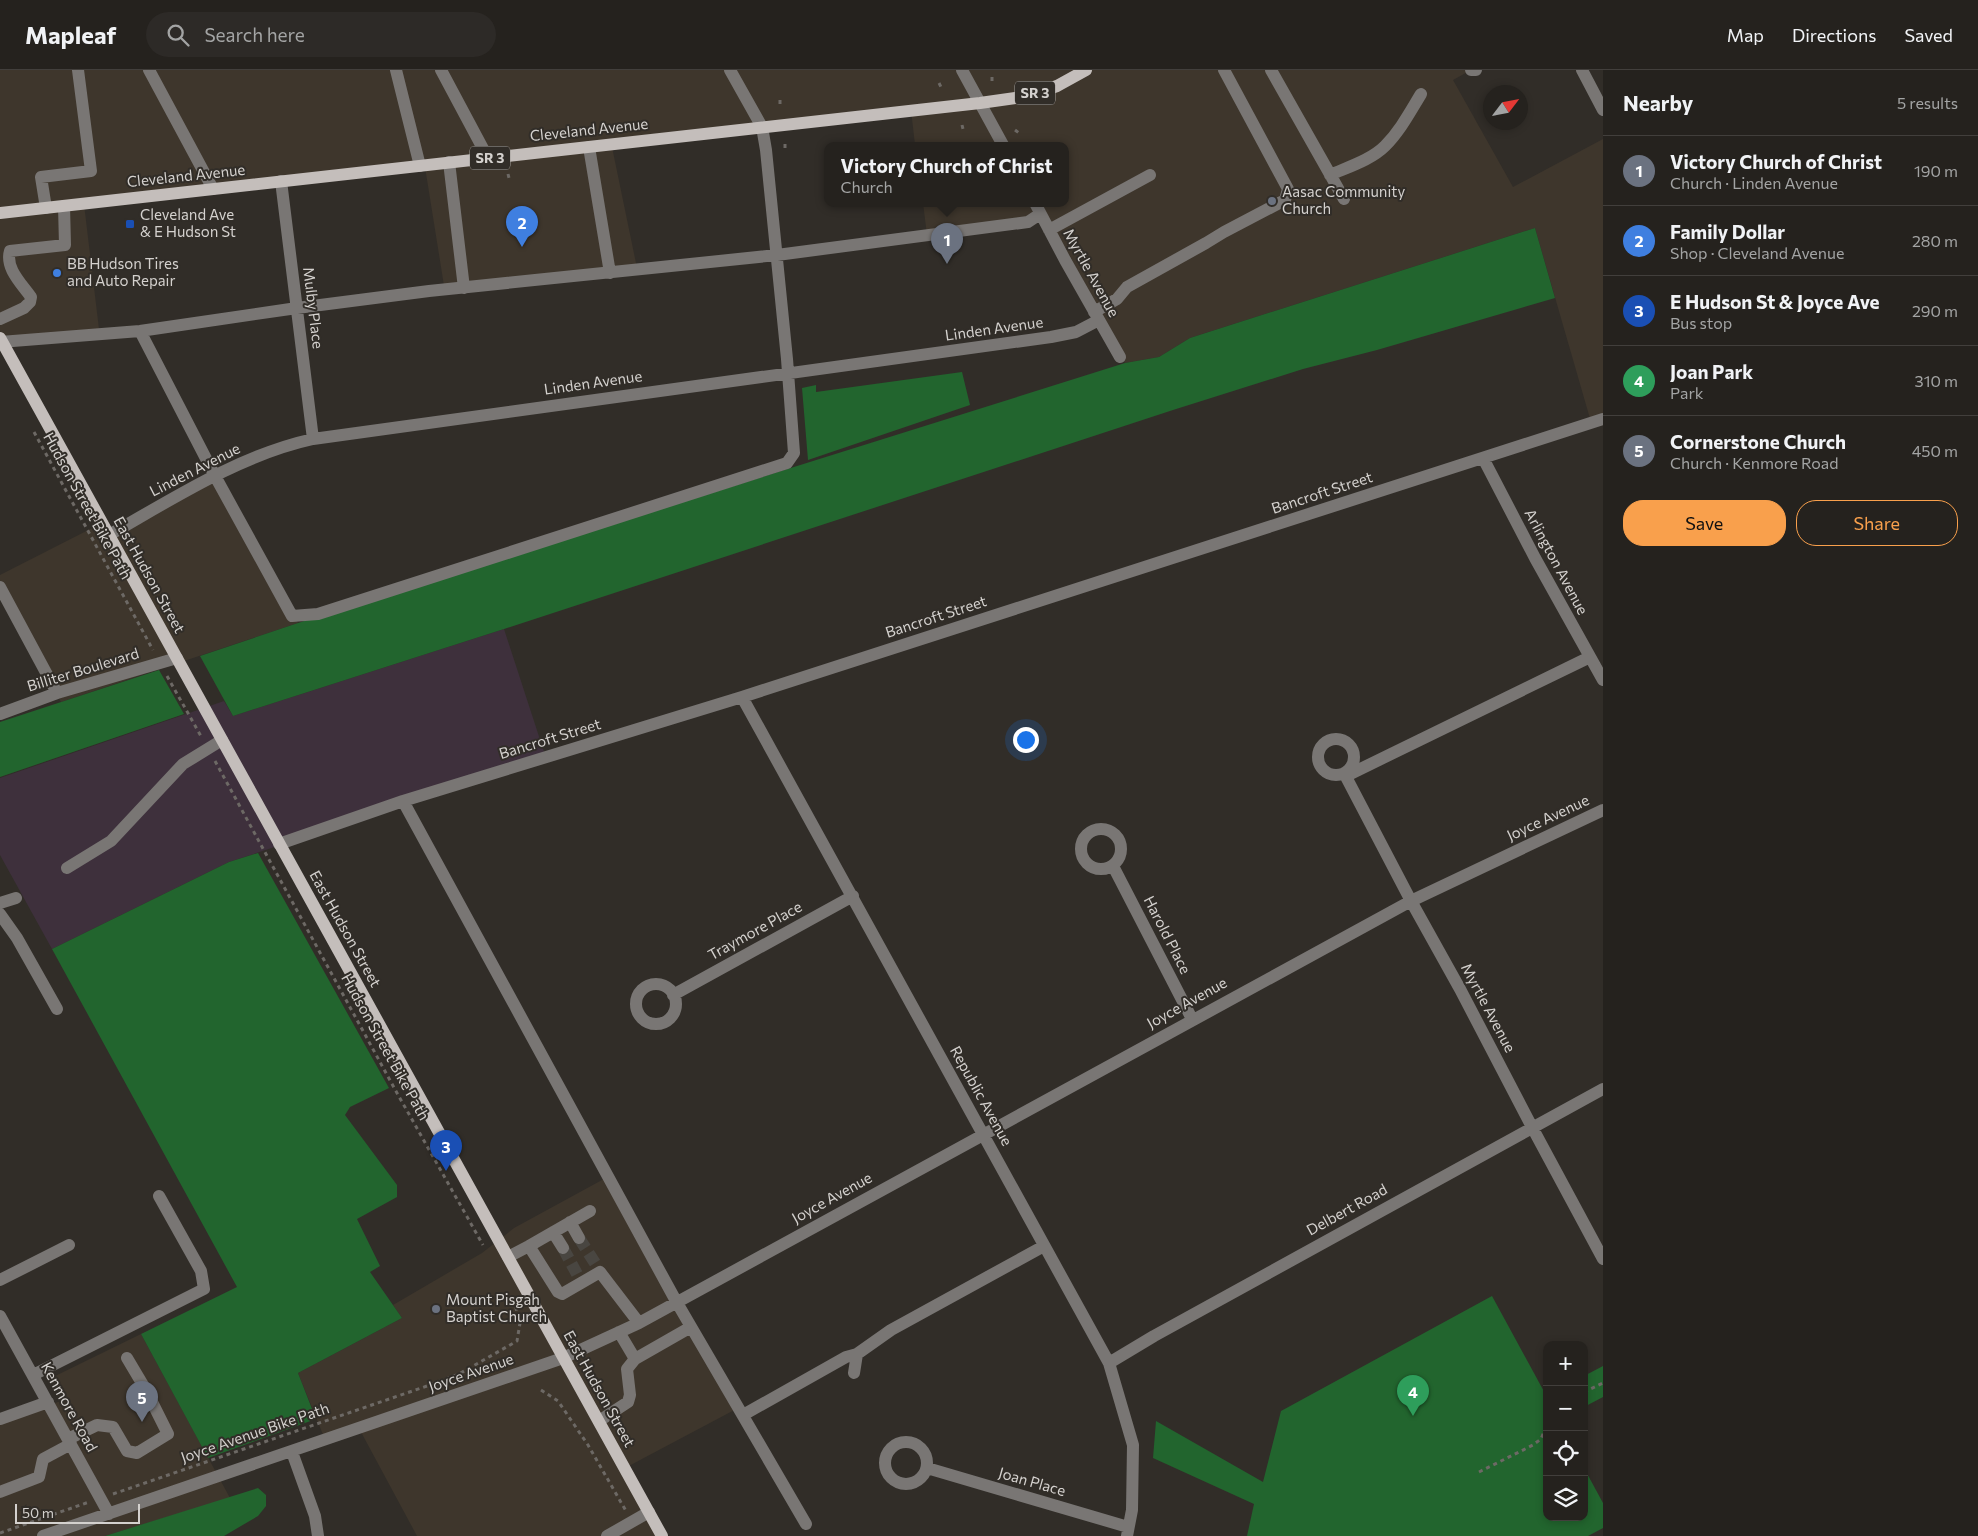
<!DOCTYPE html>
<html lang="en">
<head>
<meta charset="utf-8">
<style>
	:root { --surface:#25221e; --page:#2d2a27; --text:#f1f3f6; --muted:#a3a4a4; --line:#423f3c; --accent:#f9a04c }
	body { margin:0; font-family:Commissioner,sans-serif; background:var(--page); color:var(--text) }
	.controls { position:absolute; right:15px; bottom:15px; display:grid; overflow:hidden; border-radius:10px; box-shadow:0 2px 8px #0003 }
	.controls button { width:45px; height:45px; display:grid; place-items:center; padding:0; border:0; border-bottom:1px solid var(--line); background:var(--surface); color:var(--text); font:25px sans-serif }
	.compass { position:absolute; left:1483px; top:15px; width:45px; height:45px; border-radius:50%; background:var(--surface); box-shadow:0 2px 8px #0003; rotate:58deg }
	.scale { position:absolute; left:15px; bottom:12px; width:125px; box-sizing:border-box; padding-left:5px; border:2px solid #d4d1ce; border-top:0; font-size:14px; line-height:18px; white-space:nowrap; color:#d4d1ce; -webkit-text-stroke:4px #312d28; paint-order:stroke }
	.you { position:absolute; left:1025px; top:669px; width:18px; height:18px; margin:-12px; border:4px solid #fff; border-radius:50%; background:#1a73e8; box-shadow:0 0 0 8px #1a73e833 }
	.badge { display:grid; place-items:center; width:32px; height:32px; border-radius:50%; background:var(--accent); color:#fff; font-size:16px; font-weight:700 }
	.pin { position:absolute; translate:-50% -41px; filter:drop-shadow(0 1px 2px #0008) }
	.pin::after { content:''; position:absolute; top:26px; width:18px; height:15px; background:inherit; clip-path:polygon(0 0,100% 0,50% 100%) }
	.popup { position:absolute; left:824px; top:72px; width:245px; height:65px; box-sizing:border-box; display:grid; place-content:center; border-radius:10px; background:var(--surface); filter:drop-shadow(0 1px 4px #0005); font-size:16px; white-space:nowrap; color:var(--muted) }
	.popup b { font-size:19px; color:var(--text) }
	.popup::after { content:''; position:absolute; left:50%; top:100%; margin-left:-10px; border:10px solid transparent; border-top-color:var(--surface) }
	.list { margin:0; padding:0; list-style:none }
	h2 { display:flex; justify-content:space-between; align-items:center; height:65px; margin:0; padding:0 20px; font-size:21px }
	h2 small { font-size:16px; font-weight:400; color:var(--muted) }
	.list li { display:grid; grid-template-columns:32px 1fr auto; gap:15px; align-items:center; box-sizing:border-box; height:70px; padding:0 20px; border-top:1px solid var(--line) }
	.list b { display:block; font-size:19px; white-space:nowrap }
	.list p { margin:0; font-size:16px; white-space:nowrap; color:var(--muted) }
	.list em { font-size:16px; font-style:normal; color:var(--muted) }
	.actions { display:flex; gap:10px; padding:15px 20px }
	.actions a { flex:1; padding:11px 0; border:1px solid var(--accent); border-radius:20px; text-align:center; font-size:18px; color:var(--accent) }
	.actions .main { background:var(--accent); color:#111 }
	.icon { flex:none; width:28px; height:28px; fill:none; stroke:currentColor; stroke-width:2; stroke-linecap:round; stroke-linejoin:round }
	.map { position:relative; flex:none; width:1603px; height:1466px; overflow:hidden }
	header { display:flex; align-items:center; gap:30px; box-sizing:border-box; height:70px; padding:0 25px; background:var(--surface); border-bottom:1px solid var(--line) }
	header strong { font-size:24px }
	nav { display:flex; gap:28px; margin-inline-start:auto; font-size:18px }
	.search { width:350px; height:45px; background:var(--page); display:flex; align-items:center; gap:12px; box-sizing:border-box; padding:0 18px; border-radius:28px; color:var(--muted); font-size:19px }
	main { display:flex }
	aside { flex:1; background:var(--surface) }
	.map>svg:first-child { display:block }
	.built { fill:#3e362c }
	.industrial { fill:#3e303c }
	.green { fill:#22652e }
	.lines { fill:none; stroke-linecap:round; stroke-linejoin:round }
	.minor-tunnel { stroke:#494641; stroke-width:12; stroke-dasharray:12 6; stroke-linecap:butt }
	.path { stroke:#6d6965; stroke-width:3; stroke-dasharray:4 4; stroke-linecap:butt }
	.minor { stroke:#797674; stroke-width:12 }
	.major { stroke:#c4bebb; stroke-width:12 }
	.worship-dot { fill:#6b7280; stroke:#312d28; stroke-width:2 }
	.transit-dot { fill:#1a4fb4; stroke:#312d28; stroke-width:2 }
	.shop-dot { fill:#3f7fe0; stroke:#312d28; stroke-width:2 }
	.labels { text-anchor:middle; stroke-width:4; stroke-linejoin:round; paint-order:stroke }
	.shield { fill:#312d28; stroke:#a3a09c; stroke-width:1 }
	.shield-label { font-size:14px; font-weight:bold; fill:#d4d1ce }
	.street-label { font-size:15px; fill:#d4d1ce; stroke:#312d28 }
	.poi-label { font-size:15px; fill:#d4d1ce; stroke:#312d28; text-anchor:start }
</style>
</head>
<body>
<header>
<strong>Mapleaf</strong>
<div class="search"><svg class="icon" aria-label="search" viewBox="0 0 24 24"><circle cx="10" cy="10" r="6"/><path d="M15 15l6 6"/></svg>Search here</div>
<nav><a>Map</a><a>Directions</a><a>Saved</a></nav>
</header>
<main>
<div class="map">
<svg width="1603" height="1466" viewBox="0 0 1603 1466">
	<rect width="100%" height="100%" fill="#312d28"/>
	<path class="built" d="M0 0H1471L1453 10 1513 117 1603 69V348L1591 352 1535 158 1190 268 1159 287 1125 293 1042 147 927 165 923 133H1066V75H915L911 40 612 77 637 198 445 222 425 97 84 134 99 259 0 270Z
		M213 406 298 553 61 632 0 518V505L104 452 111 465Z
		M613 1104 740 1337 625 1398 662 1466H417L361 1362 326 1372 298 1303 402 1248 393 1235 482 1183 514 1158Z
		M141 1264 230 1428 105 1466H0V1352L61 1331 49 1309Z"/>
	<path class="industrial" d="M504 559 546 688 229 792 52 879 0 785V708L224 631 233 646Z"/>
	<path class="green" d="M1535 158 1555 228 1377 280 1303 299 1173 340 504 559 233 646 200 586 298 553 1125 293 1159 287 1190 268Z
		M962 302 970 335 808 390 802 318 816 315V322Z
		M159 600 184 644 0 707V652Z
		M258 783 389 1018 350 1037 345 1045 397 1115V1127L357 1149 380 1196 370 1202 402 1248 298 1303 316 1349 208 1388 141 1264 237 1217 52 879 229 792Z
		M1492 1226 1547 1327V1447H1584V1398L1603 1433V1458L1588 1466H1247L1254 1434 1153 1388 1156 1351 1263 1412 1281 1341Z
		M1603 1296V1327L1584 1337V1306Z
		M258 1418 266 1425V1436L258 1446 224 1466H105Z"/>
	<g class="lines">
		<path class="minor-tunnel" d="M579 1168 595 1193
			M563 1178 577 1204"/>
		<path class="path" d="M992 7V11
			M939 13 941 17
			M780 30V35
			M962 55 963 59
			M1015 60 1019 63
			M785 74V78
			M186 103 187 106
			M508 104 509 108
			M184 142V144
			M34 362 153 580
			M167 606 202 668
			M215 691 397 1023 483 1175
			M541 1320 558 1331 588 1375 626 1441
			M1584 1322 1603 1313
			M1479 1402 1533 1375 1541 1369 1547 1354
			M113 1424 427 1316 459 1304 517 1271 520 1253 514 1231
			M0 1463 89 1432"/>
		<path class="minor" d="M149 0 213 119
			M396 0 420 96
			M441 0 488 88
			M962 0 1003 75
			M1271 0 1344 129
			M1471 0H1476
			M1582 0 1603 40
			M589 77 610 203
			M449 92 464 218
			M1330 105C1348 97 1371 90 1385 76 1400 61 1410 42 1421 24
			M281 111 313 369
			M1035 133 1065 190 1120 287
			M46 138 41 107 91 101 78 0
			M1049 160 1150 105
			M1094 242 1117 229 1127 217 1206 173 1224 162 1285 130 1288 119 1224 0
			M0 249 24 238 30 232 31 227C21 213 5 198 10 181L65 175 64 136
			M140 261 215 406 292 546 318 544 787 393 794 383 787 289 766 80 762 57 730 0
			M0 272 140 261 297 238 429 221 777 185 1028 152 1040 144
			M1483 388 1535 488 1603 610
			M109 465C174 428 240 385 313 369L1051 267 1076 262 1099 250
			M0 517 57 623
			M742 627 1109 1293 1133 1375 1132 1440 1127 1466
			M0 644 57 623 177 588
			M1318 687a18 18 0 1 1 36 0a18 18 0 1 1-36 0Z
			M1344 703 1411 831 1460 919 1532 1057 1603 1189
			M1346 706 1590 587
			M403 731 676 1231 806 1454
			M1081 779a20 20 0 1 1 40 0a20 20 0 1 1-40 0Z
			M279 774 403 731 742 627 1603 349
			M1113 796 1192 949
			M67 798 111 771 183 694 222 670
			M0 833 16 828
			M0 844 17 868 57 939
			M636 934a20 20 0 1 1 40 0a20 20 0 1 1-40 0Z
			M673 925 853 826
			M570 1152 579 1168
			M553 1162 563 1178
			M529 1176 590 1141
			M508 1187 529 1176 558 1222 562 1224 600 1202 639 1253
			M0 1210 69 1175
			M0 1246 109 1444
			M619 1262 635 1289 691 1257
			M1109 1293 1154 1266 1603 1019
			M854 1303 857 1284 891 1260 1044 1176
			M33 1305 204 1219 201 1201 159 1126
			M743 1345 846 1287 857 1284
			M0 1349 48 1332
			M599 1351 628 1332 630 1325 627 1299 635 1289
			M68 1369 97 1355 113 1357 127 1381 137 1383 168 1364 146 1320 127 1288
			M885 1393a21 21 0 1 1 42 0a21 21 0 1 1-42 0Z
			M292 1382 315 1446 318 1466
			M927 1398 1128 1457
			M0 1422 39 1407 43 1389 71 1374
			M43 1466 563 1288 639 1253 1411 831 1603 740
			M607 1466 649 1442"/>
		<path class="major" d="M0 143 980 33 1029 26 1057 16 1086 0
			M0 268 662 1466"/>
	</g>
	<g class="worship-dot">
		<circle cx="1272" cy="131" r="5"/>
		<circle cx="436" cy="1239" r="5"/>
	</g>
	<rect class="transit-dot" x="125" y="149" width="10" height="10" rx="2.5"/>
	<circle class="shop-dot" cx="57" cy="203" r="5"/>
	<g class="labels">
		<g class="shield">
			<rect x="1015" y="11.5" width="40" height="23" rx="4"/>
			<rect x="470" y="76.5" width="40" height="23" rx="4"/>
		</g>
		<g class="shield-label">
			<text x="1035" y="28">SR 3</text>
			<text x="490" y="93">SR 3</text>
		</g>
		<g class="street-label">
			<text transform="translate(589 60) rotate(-6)" y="5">Cleveland Avenue</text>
			<text transform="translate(186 106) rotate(-6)" y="5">Cleveland Avenue</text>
			<text transform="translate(1091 203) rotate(61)" y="5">Myrtle Avenue</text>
			<text transform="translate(313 238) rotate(83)" y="5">Mulby Place</text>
			<text transform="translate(994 259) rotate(-8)" y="5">Linden Avenue</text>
			<text transform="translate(593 313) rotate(-8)" y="5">Linden Avenue</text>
			<text transform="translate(195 400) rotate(-27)" y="5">Linden Avenue</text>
			<text transform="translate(1322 423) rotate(-18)" y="5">Bancroft Street</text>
			<text transform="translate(87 436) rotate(61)" y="5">Hudson Street Bike Path</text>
			<text transform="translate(1556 492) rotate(62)" y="5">Arlington Avenue</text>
			<text transform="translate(149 505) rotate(61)" y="5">East Hudson Street</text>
			<text transform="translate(936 547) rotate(-18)" y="5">Bancroft Street</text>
			<text transform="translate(83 600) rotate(-17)" y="5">Billiter Boulevard</text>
			<text transform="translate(550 669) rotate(-17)" y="5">Bancroft Street</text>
			<text transform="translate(1548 748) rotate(-25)" y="5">Joyce Avenue</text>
			<text transform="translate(345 859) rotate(61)" y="5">East Hudson Street</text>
			<text transform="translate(755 861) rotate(-29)" y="5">Traymore Place</text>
			<text transform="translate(1167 865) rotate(63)" y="5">Harold Place</text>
			<text transform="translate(1187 933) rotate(-29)" y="5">Joyce Avenue</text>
			<text transform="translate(1488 938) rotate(62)" y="5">Myrtle Avenue</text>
			<text transform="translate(385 977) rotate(61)" y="5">Hudson Street Bike Path</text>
			<text transform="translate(981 1026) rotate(61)" y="5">Republic Avenue</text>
			<text transform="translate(832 1128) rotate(-29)" y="5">Joyce Avenue</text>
			<text transform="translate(1347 1140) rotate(-29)" y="5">Delbert Road</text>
			<text transform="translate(471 1303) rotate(-19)" y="5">Joyce Avenue</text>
			<text transform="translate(599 1319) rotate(61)" y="5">East Hudson Street</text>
			<text transform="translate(69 1337) rotate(61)" y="5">Kenmore Road</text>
			<text transform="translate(255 1363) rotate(-19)" y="5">Joyce Avenue Bike Path</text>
			<text transform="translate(1032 1412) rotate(16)" y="5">Joan Place</text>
		</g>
		<g class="poi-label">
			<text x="1282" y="127">Aasac Community<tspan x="1282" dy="17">Church</tspan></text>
			<text x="140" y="150">Cleveland Ave<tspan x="140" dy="17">&amp; E Hudson St</tspan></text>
			<text x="67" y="199">BB Hudson Tires<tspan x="67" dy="17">and Auto Repair</tspan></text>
			<text x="446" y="1235">Mount Pisgah<tspan x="446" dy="17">Baptist Church</tspan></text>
		</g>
	</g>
</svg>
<div class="controls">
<button>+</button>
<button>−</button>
<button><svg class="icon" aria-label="locate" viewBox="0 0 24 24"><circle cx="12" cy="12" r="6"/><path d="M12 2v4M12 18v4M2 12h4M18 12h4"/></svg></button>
<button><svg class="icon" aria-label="layers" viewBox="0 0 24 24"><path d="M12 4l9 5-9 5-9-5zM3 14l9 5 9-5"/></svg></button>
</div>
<svg class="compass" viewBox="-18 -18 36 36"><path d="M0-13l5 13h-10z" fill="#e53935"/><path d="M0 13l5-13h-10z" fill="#a3a4a4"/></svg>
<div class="scale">50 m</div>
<div class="you"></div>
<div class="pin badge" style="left:947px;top:194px;background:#6b7280">1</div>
<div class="popup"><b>Victory Church of Christ</b>Church</div>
<div class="pin badge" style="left:522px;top:177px;background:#3f7fe0">2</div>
<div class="pin badge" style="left:446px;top:1101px;background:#1a4fb4">3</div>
<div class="pin badge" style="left:1413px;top:1346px;background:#2e9e5b">4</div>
<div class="pin badge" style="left:142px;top:1352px;background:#6b7280">5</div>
</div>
<aside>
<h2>Nearby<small>5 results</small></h2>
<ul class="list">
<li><span class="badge" style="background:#6b7280">1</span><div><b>Victory Church of Christ</b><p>Church · Linden Avenue</p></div><em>190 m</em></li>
<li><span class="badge" style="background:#3f7fe0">2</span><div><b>Family Dollar</b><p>Shop · Cleveland Avenue</p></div><em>280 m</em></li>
<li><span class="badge" style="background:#1a4fb4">3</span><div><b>E Hudson St &amp; Joyce Ave</b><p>Bus stop</p></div><em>290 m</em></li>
<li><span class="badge" style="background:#2e9e5b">4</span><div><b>Joan Park</b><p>Park</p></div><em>310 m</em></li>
<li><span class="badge" style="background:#6b7280">5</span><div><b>Cornerstone Church</b><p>Church · Kenmore Road</p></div><em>450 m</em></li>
</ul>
<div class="actions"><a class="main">Save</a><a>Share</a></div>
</aside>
</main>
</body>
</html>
